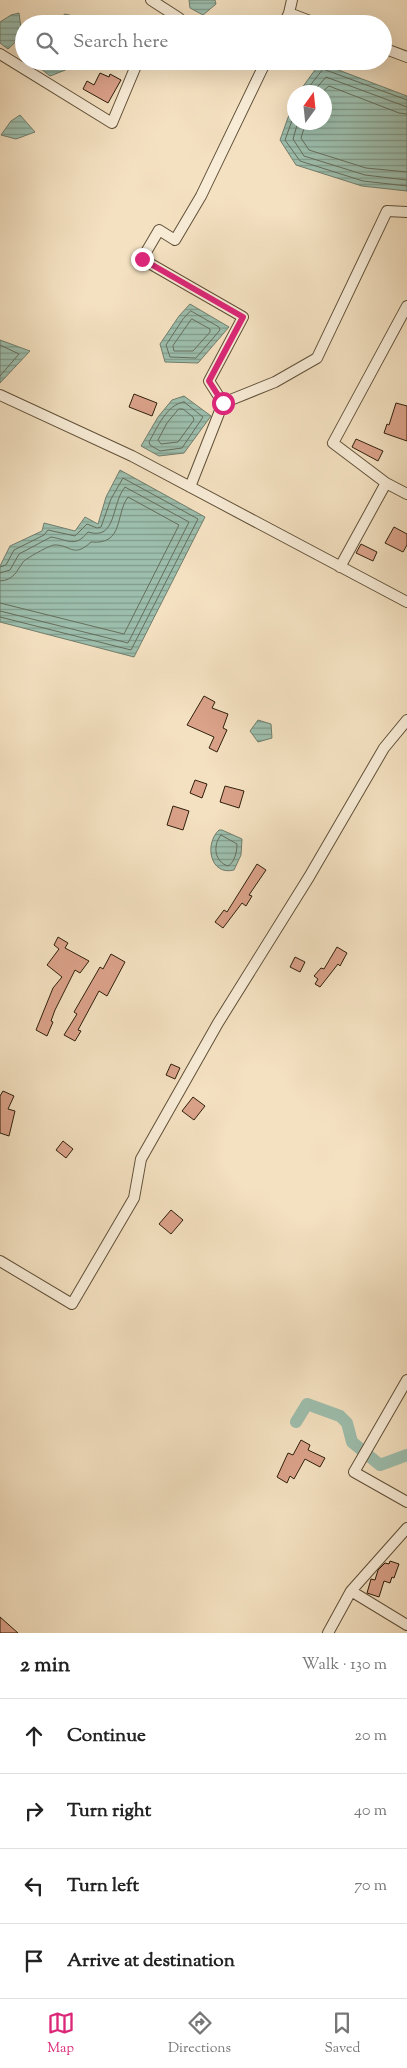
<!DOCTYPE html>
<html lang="en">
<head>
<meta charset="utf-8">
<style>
	:root { --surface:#fff; --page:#f2f2f2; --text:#222; --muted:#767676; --line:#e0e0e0; --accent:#db2777 }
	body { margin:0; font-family:"Sorts Mill Goudy",serif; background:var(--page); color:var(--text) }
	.compass { position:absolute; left:287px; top:85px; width:45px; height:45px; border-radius:50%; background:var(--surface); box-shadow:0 5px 20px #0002; rotate:15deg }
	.stop { position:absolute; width:15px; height:15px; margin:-11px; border:4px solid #db2777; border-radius:50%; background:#fff }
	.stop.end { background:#db2777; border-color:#fff; box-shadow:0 1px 5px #0008 }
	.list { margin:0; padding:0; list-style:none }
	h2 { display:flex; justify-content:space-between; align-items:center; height:65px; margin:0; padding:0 20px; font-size:21px }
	h2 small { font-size:16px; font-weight:400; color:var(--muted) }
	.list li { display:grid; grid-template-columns:32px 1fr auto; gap:15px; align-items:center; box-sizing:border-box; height:75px; padding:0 20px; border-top:1px solid var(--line) }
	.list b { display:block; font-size:19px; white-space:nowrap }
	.list em { font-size:16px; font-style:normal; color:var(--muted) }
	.icon { flex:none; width:28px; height:28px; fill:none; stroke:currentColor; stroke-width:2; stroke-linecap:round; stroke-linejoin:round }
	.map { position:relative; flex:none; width:407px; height:1633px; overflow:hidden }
	.search { position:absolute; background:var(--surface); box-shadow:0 5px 20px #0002; left:15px; right:15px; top:15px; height:55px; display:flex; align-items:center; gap:12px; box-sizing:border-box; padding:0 18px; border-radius:28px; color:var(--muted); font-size:19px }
	.sheet { height:365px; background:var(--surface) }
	nav { display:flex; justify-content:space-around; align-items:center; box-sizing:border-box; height:70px; border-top:1px solid var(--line); background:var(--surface); font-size:14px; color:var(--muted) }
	nav a { display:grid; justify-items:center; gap:2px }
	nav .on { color:var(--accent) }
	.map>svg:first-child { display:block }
	.water { fill:url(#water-rules); stroke:#717e6c }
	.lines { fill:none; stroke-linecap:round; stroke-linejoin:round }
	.shore { stroke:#666e5c; stroke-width:1 }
	.canal { stroke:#9dbead; stroke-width:12 }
	.building { fill:#dba28a; stroke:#2e1f0b }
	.minor-casing { stroke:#605038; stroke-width:12 }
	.minor { stroke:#f8ecd7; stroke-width:10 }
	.route { stroke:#db2777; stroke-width:6 }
</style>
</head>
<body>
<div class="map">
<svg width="407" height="1633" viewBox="0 0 407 1633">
	<defs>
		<pattern id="water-rules" width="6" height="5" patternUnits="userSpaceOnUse" patternTransform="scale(1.25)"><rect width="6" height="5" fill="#9dbead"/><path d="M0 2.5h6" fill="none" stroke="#809a8b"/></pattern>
	</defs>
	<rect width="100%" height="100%" fill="#f4e1c1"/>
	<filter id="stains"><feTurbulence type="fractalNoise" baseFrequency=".004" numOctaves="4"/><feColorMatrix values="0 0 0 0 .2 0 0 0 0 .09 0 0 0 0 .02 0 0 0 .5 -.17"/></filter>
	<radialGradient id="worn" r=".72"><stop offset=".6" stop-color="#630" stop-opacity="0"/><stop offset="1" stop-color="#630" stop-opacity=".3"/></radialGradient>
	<path class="water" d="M189 0H215L216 4 203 15 190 8Z
		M19 13 22 36 8 49 0 43V22L11 15Z
		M65 14 85 19 86 24H52Z
		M36 61H76L73 67 50 76 35 64Z
		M320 63 407 96V191L362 186 296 165 280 140 294 101V122H324V92H299Z
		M20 115 35 132 16 139 1 135 11 121Z
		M190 304 229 327 198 363 165 362 160 344 179 316Z
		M0 340 30 351 0 383Z
		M184 396 211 416 184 453 159 456 141 446 158 417 172 400Z
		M120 470 205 517 134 657 0 622V566L10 546 42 531 44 523 75 531 85 517 98 524 106 497Z
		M258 720 271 724 272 738 258 742 250 731Z
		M219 830H222L242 839 241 855 234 870C210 876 204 844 219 830Z"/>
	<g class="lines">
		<path class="shore" d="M305 92 323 69 407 100
			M313 92 326 77 407 107
			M322 92 329 86 399 113 407 114
			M294 115 285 140 300 161 363 181 407 186
			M298 122 293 139 304 156 365 175 407 180
			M306 122 301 138 309 150 366 168 407 172
			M191 311 219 327 220 330 196 358 170 357 166 345 183 319Z
			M192 319 210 329V332L193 351H174L173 346Z
			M0 345 19 354 0 376
			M184 402 203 417 182 448 160 451 150 445 149 442C157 428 167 404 184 402Z
			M179 409H183L193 417 194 420 178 442 161 444 158 440 167 423Z
			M0 567 6 565 14 550 44 535 48 530 75 536 87 524 97 528 101 527 111 499 123 478 198 519 131 650 0 617
			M0 573 10 570 19 554 51 537C69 540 75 548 88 532 117 541 111 504 125 487L189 522 128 643 0 611
			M0 581C14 580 16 572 23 562 25 559 50 545 54 545 70 544 73 559 91 542 124 545 115 515 128 497L179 525 124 634 0 603
			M221 835 237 844C237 851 235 862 228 866 215 862 212 846 221 835Z"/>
		<path class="canal" d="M296 1422 307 1404 340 1416 347 1423 352 1442 380 1465 407 1455"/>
	</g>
	<path class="building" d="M100 73 109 77 110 74 121 80 108 103 83 89 87 81 94 85Z
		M134 394 157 403 152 416 129 407Z
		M396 403 407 406V441L384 433 387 424 389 425Z
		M356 439 383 451 378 461 352 447Z
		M394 527 407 534V545L403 552 385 543Z
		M361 544 377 552 373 561 356 553Z
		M204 696 215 702 212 708 228 714 223 728 227 730 217 752 209 748 214 737 187 725Z
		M195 780 207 784 202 798 190 793Z
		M225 786 244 791 239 808 220 802Z
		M173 806 189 811 183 830 167 825Z
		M257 864 266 870 249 895 252 896 246 906 242 903 223 928 215 922 224 910 227 912Z
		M58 937 68 943 65 948 89 961 80 973 75 970 55 1010 51 1021 53 1022 47 1036 36 1030 53 988 62 977 47 965 59 949 54 945Z
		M337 947 347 953 340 966 338 964 320 987 315 984 318 979 314 976 321 968 324 969Z
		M111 954 125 962 107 996 99 991 78 1030 81 1031 75 1041 64 1035 77 1014 74 1012 100 967 103 969Z
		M295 957 305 962 300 972 290 967Z
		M171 1064 180 1068 175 1079 166 1075Z
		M3 1091 14 1096 8 1109 15 1111 9 1136 0 1133V1096Z
		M193 1097 205 1106 194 1120 182 1111Z
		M63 1141 73 1149 66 1158 56 1150Z
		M171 1210 183 1220 171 1234 159 1224Z
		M301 1440 310 1445 308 1450 325 1458 320 1467 305 1459 294 1479 290 1476 287 1483 277 1477 288 1453 293 1455Z
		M390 1561 399 1564 394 1578 392 1577 390 1583 384 1581 379 1597 367 1593 371 1579 375 1580 378 1570 385 1563 389 1564Z
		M0 1617 18 1633H0Z"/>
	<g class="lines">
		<g class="minor-casing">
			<path id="minor" d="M151 0 179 18 177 24
				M292 0 289 13 318 24
				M284 24 289 13
				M383 48 407 57
				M0 54 112 123 138 61
				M266 61 201 196 175 240 159 230 142 259 243 317 209 381 223 403 275 382 317 358 387 211 407 212
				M407 306 333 443 386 483 407 494
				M0 395 132 456 407 602
				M190 487 223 403
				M340 567 386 483
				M0 1261 72 1304 134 1198 141 1159 218 1023 309 877 384 748 407 720
				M407 1380 354 1472 407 1502
				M407 1528 351 1591 407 1625
				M328 1633 351 1591"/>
		</g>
		<use href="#minor" class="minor"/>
	</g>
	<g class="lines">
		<path class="route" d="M142 259 243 317 209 381 223 403"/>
	</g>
	<rect width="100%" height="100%" filter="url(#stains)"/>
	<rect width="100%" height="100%" fill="url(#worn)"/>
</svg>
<svg class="compass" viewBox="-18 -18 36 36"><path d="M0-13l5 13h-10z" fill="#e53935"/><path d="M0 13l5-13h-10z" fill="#767676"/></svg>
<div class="stop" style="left:223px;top:403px"></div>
<div class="stop end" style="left:142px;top:259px"></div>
<div class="search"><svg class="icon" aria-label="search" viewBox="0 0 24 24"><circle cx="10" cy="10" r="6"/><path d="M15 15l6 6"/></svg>Search here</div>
</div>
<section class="sheet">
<h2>2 min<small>Walk · 130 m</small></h2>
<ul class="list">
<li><svg class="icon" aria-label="ahead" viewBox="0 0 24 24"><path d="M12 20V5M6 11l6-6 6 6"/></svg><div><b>Continue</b></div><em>20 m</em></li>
<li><svg class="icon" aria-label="right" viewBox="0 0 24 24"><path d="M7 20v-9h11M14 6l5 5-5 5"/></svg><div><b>Turn right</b></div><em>40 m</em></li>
<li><svg class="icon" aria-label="left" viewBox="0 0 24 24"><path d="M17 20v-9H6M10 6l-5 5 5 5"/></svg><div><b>Turn left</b></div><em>70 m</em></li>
<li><svg class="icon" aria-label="arrive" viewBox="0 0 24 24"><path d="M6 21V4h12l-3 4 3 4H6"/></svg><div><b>Arrive at destination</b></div></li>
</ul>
</section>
<nav>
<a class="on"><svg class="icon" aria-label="map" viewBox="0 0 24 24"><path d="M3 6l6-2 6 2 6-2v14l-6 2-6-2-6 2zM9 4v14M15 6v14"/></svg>Map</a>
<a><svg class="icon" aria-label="directions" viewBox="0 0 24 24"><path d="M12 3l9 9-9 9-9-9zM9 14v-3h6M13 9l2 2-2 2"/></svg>Directions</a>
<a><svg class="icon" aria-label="saved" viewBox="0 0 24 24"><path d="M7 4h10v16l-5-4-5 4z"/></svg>Saved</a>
</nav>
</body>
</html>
